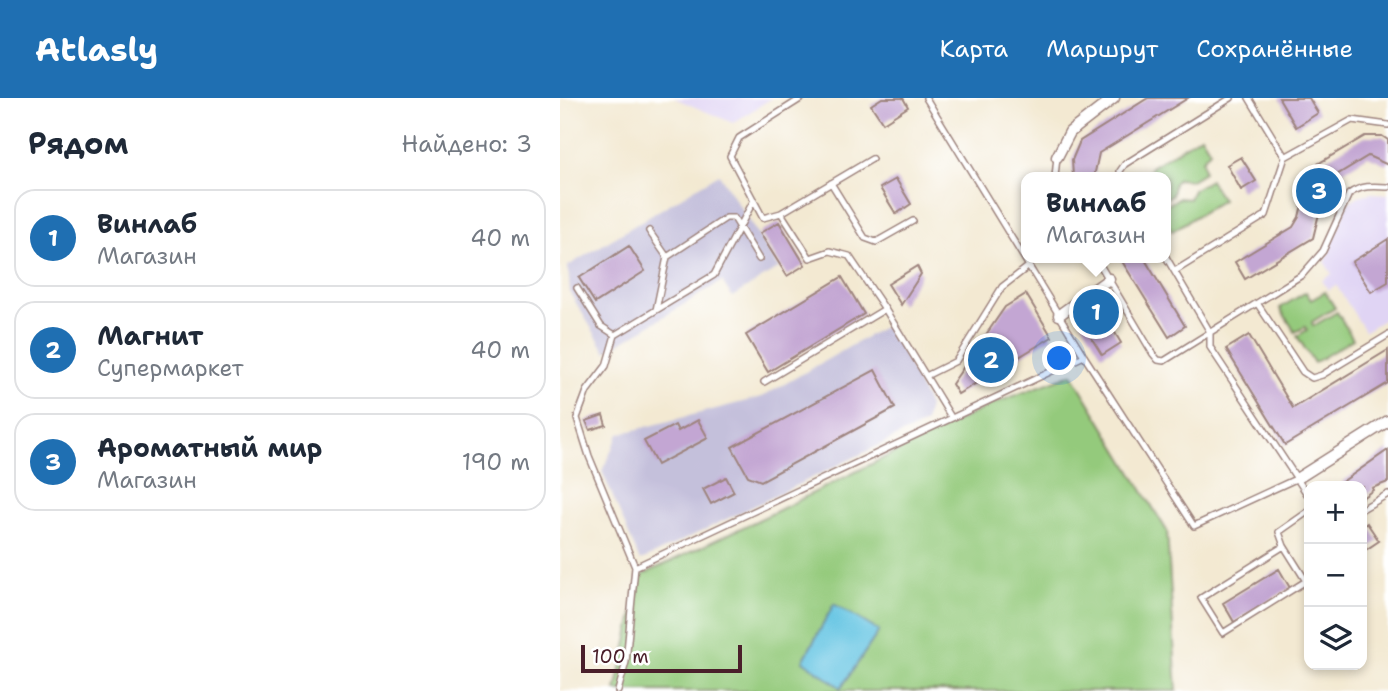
<!DOCTYPE html>
<html lang="ru">
<head>
<meta charset="utf-8">
<style>
	:root { --surface:#fff; --page:#f6f6f7; --text:#1f2937; --muted:#747a83; --line:#e0e1e3; --accent:#1f6fb2 }
	body { margin:0; font-family:"Shantell Sans",sans-serif; background:var(--page); color:var(--text) }
	.controls { position:absolute; right:21px; bottom:21px; display:grid; overflow:hidden; border-radius:14px; box-shadow:0 4px 10px #0003 }
	.controls button { width:63px; height:63px; display:grid; place-items:center; padding:0; border:0; border-bottom:2px solid var(--line); background:var(--surface); color:var(--text); font:35px sans-serif }
	.scale { position:absolute; left:21px; bottom:18px; width:161px; box-sizing:border-box; padding-left:7px; border:4px solid #4a1f2b; border-top:0; font-size:19px; line-height:24px; white-space:nowrap; color:#4a1f2b; -webkit-text-stroke:5px #fff; paint-order:stroke }
	.you { position:absolute; left:500px; top:261px; width:24px; height:24px; margin:-18px; border:5px solid #fff; border-radius:50%; background:#1a73e8; box-shadow:0 0 0 10px #1a73e833 }
	.badge { display:grid; place-items:center; width:46px; height:46px; border-radius:50%; background:var(--accent); color:#fff; font-size:23px; font-weight:700 }
	.pin { position:absolute; translate:-50% -50%; border:4px solid #fff; box-shadow:0 2px 7px #0006 }
	.popup { position:absolute; left:461px; top:74px; width:150px; height:91px; box-sizing:border-box; display:grid; place-content:center; border-radius:14px; background:var(--surface); filter:drop-shadow(0 2px 5px #0005); font-size:23px; white-space:nowrap; color:var(--muted) }
	.popup b { font-size:26px; color:var(--text) }
	.popup::after { content:''; position:absolute; left:50%; top:100%; margin-left:-14px; border:14px solid transparent; border-top-color:var(--surface) }
	.list { margin:0; padding:0; list-style:none }
	h2 { display:flex; justify-content:space-between; align-items:center; height:91px; margin:0; padding:0 28px; font-size:30px }
	h2 small { font-size:23px; font-weight:400; color:var(--muted) }
	.list li { display:grid; grid-template-columns:46px 1fr auto; gap:21px; align-items:center; box-sizing:border-box; height:98px; margin:0 14px 14px; padding:0 14px; border:2px solid var(--line); border-radius:21px }
	.list b { display:block; font-size:26px; white-space:nowrap }
	.list p { margin:0; font-size:23px; white-space:nowrap; color:var(--muted) }
	.list em { font-size:23px; font-style:normal; color:var(--muted) }
	.icon { flex:none; width:38px; height:38px; fill:none; stroke:currentColor; stroke-width:2; stroke-linecap:round; stroke-linejoin:round }
	.map { position:relative; flex:none; width:828px; height:593px; overflow:hidden }
	header { display:flex; align-items:center; gap:42px; box-sizing:border-box; height:98px; padding:0 35px; background:var(--accent); color:#fff }
	header strong { font-size:33px }
	nav { display:flex; gap:38px; margin-inline-start:auto; font-size:24px }
	main { display:flex }
	aside { flex:1; background:var(--surface) }
	.map>svg:first-child { display:block }
	.built { fill:#e0d4f4 }
	.industrial { fill:#c4c0db }
	.green { fill:#94ca7c; stroke:#6f7454; stroke-width:2 }
	.water { fill:#65c5e3; stroke:#587287; stroke-width:2 }
	.building { fill:#c3a6d3 }
	.lines { fill:none; stroke-linecap:round; stroke-linejoin:round }
	.service-casing { stroke:#9e847e; stroke-width:8 }
	.minor-casing { stroke:#9e847e; stroke-width:13 }
	.service { stroke:#fff; stroke-width:5 }
	.minor { stroke:#fff; stroke-width:10 }
</style>
</head>
<body>
<header>
<strong>Atlasly</strong>
<nav><a>Карта</a><a>Маршрут</a><a>Сохранённые</a></nav>
</header>
<main>
<aside>
<h2>Рядом<small>Найдено: 3</small></h2>
<ul class="list">
<li><span class="badge">1</span><div><b>Винлаб</b><p>Магазин</p></div><em>40 m</em></li>
<li><span class="badge">2</span><div><b>Магнит</b><p>Супермаркет</p></div><em>40 m</em></li>
<li><span class="badge">3</span><div><b>Ароматный мир</b><p>Магазин</p></div><em>190 m</em></li>
</ul>
</aside>
<div class="map">
<svg width="828" height="593" viewBox="0 0 828 593">
	<rect width="100%" height="100%" fill="#fff"/>
	<filter id="ink" filterUnits="userSpaceOnUse"><feTurbulence type="fractalNoise" baseFrequency=".0143" numOctaves="2"/><feDisplacementMap in="SourceGraphic" scale="14" xChannelSelector="R" yChannelSelector="G"/><feConvolveMatrix kernelMatrix="1 2 1 2 8 2 1 2 1" color-interpolation-filters="sRGB"/></filter>
	<filter id="wash" filterUnits="userSpaceOnUse"><feTurbulence type="fractalNoise" baseFrequency=".00686" numOctaves="4" result="noise"/><feDisplacementMap in="SourceGraphic" scale="28" xChannelSelector="R" yChannelSelector="G"/><feGaussianBlur stdDeviation="1.57" result="paint"/><feColorMatrix in="noise" values="0 0 0 0 0 0 0 0 0 0 0 0 0 0 0 0 0 1.4 0 .05"/><feComposite in="paint" operator="in"/></filter>
	<g filter="url(#wash)">
		<rect width="100%" height="100%" fill="#f3e9d2"/>
		<path class="built" d="M114 0H212L173 25Z
			M811 95 828 96V219L805 233 776 187 768 192 762 182 772 176 765 165 788 105 799 98Z"/>
		<path class="industrial" d="M159 76 219 170 172 199 162 183 46 254 10 195 8 168Z
			M329 226 369 308 365 325 80 463 42 373 59 336 202 299Z"/>
		<path class="green" d="M641 38 650 53 642 62 644 74 631 82 618 81 614 85 612 97 606 100V79H587L591 69Z
			M650 82 662 102 612 133 606 123V108L619 100 629 101 633 92Z
			M746 194 751 202 765 194 775 210 752 224 753 228 777 214 793 241 754 265 737 238 747 232 745 229 735 234 720 210Z
			M512 276 607 433 617 593H56L82 477 215 414 430 307Z"/>
		<path class="water" d="M274 506 319 533 281 590 243 563Z"/>
		<g id="blocks">
			<path class="building" d="M322 0H343L348 9 323 25 311 7Z
				M588 0H628L539 55 534 79H513L512 62 520 43Z
				M719 0H749L758 15 736 29Z
				M805 38H822L828 42V67L808 58 767 83 753 140 685 181 675 164 733 129 739 119 751 70Z
				M681 59 696 83 681 92 667 67Z
				M336 81 351 106 336 116 320 90Z
				M219 124 245 167 227 178 200 135Z
				M828 141V184L811 194 792 164Z
				M69 148 85 173 35 205 19 180Z
				M560 160H584L625 228 609 239Z
				M357 168 361 176 341 207 328 186Z
				M282 179 304 216 208 274 186 237Z
				M466 196 492 239 398 296 392 286 445 209Z
				M536 203 561 245 542 257 516 215Z
				M689 237 733 310 828 252V285L725 347 666 251Z
				M315 272 335 310 201 383 188 378 172 349Z
				M43 317 46 327 30 332 26 323Z
				M138 322 148 340 97 367 84 343 115 327 118 333Z
				M828 352V384L812 390 813 392 802 400V388H785L782 384Z
				M166 379 174 394 151 406 143 391Z
				M807 425 819 443 807 451 802 443V429Z
				M719 471 730 490 674 524 663 505Z"/>
		</g>
	</g>
	<g filter="url(#ink)">
		<use href="#blocks" fill-opacity="0" stroke="#9e847e" stroke-width="2"/>
		<g class="lines">
			<g class="service-casing">
				<path id="service" d="M242 0 179 40 170 58 203 120 221 115 250 160 270 153 289 158 325 211
					M366 0 524 258 634 428 738 380
					M725 59 792 22 828 27
					M495 79 497 59
					M560 79V73L565 66 671 0
					M271 85 305 140 316 144 353 123
					M221 115 312 61
					M89 133 107 159 96 212
					M107 159 166 120H174L199 161
					M606 159 650 234V249L749 399
					M536 160 593 256 598 262 604 263 742 177 763 153 789 96C802 87 813 88 828 89
					M615 173 706 117 725 59 689 0
					M17 190 41 228 55 237
					M697 205 743 274 752 280 762 277 828 237
					M366 278 396 263 442 189 469 168
					M204 284 325 211 391 319
					M802 411 828 396
					M724 448 641 500 663 535 746 483 724 448 719 434 749 413
					M75 469 524 258
					M58 593 66 564 75 469 29 358 17 320 27 293 46 268 55 237 154 177 194 102"/>
			</g>
			<g class="minor-casing">
				<path id="minor" d="M497 59 510 34 554 0
					M499 217 549 181
					M738 380 828 323"/>
			</g>
			<use href="#service" class="service"/>
			<use href="#minor" class="minor"/>
		</g>
	</g>
</svg>
<div class="controls">
<button>+</button>
<button>−</button>
<button><svg class="icon" aria-label="layers" viewBox="0 0 24 24"><path d="M12 4l9 5-9 5-9-5zM3 14l9 5 9-5"/></svg></button>
</div>
<div class="scale">100 m</div>
<div class="you"></div>
<div class="pin badge" style="left:536px;top:214px">1</div>
<div class="popup"><b>Винлаб</b>Магазин</div>
<div class="pin badge" style="left:431px;top:262px">2</div>
<div class="pin badge" style="left:759px;top:93px">3</div>
</div>
</main>
</body>
</html>
